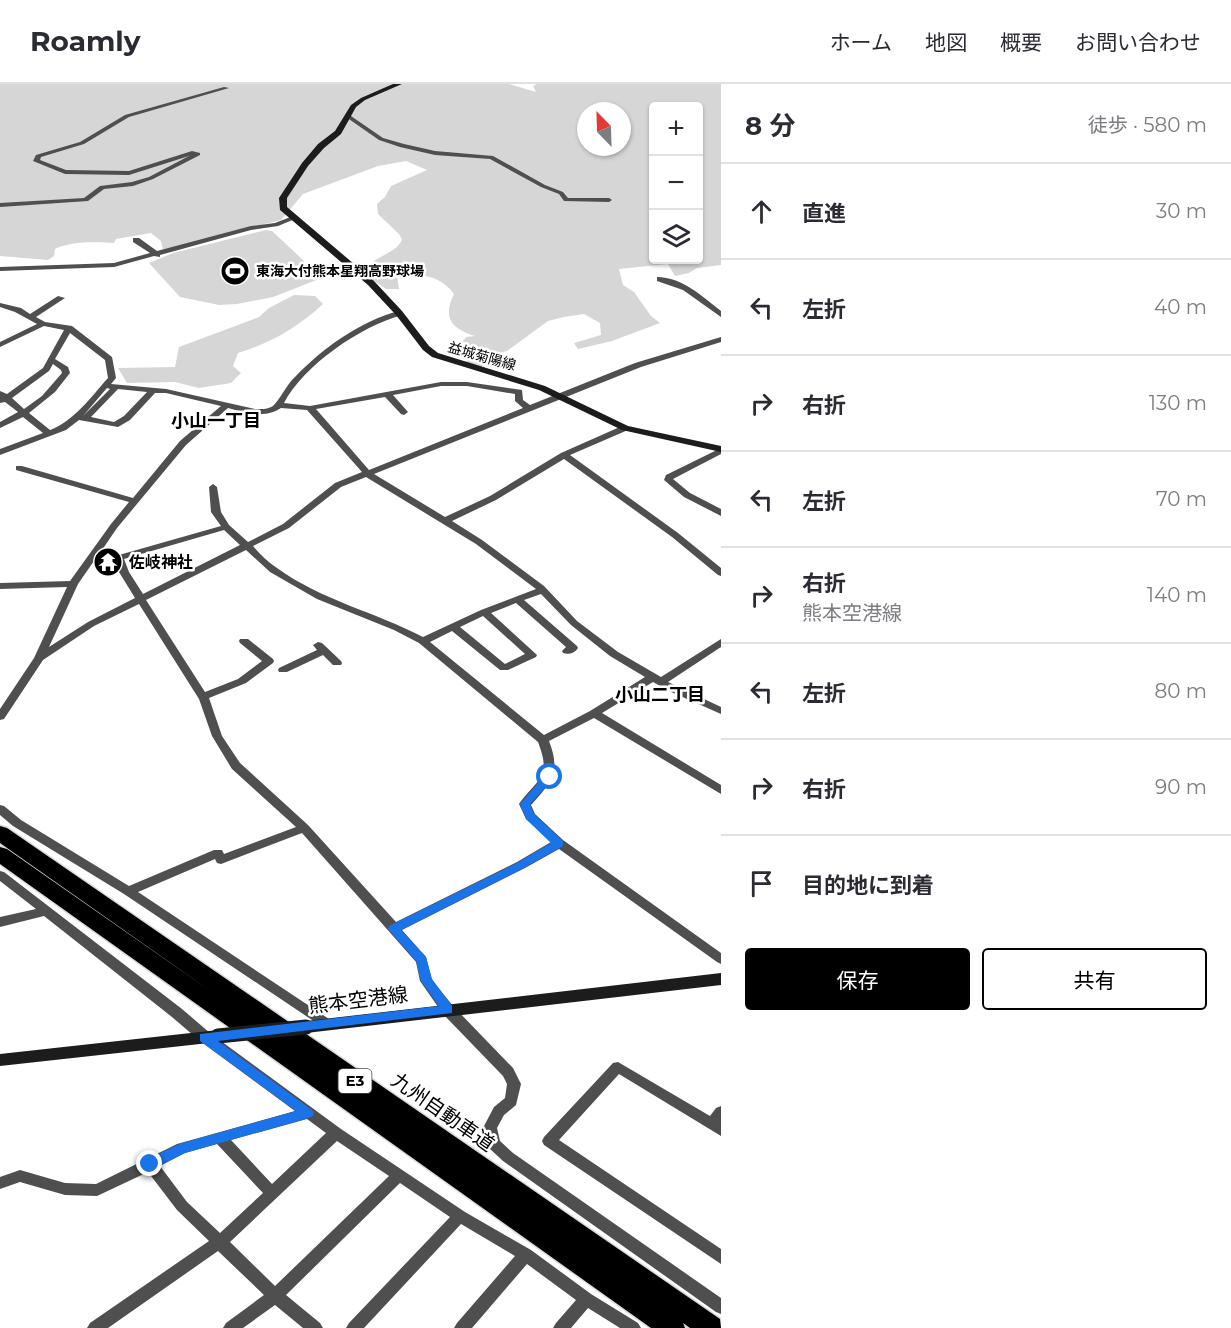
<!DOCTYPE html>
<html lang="ja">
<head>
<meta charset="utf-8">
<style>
	:root { --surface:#fff; --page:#f2f2f3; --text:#2b2b33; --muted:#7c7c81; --line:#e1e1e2; --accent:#000 }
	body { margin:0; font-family:Montserrat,"Noto Sans JP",sans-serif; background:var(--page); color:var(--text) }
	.controls { position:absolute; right:18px; top:18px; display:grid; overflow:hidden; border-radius:6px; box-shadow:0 2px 4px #0004 }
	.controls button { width:54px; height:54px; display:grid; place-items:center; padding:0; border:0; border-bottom:2px solid var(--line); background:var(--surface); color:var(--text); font:30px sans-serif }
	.compass { position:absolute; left:577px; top:18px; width:54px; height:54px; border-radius:50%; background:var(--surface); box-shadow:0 2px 4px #0004; rotate:337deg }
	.stop { position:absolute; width:18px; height:18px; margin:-14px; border:4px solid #1a73e8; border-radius:50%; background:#fff }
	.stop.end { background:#1a73e8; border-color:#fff; box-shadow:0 2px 6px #0008 }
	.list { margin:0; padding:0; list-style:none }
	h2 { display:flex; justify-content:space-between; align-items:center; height:78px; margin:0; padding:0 24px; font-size:26px }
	h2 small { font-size:20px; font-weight:400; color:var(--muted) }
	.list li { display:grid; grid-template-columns:39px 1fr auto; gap:18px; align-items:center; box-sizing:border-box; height:96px; padding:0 24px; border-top:2px solid var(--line) }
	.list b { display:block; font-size:22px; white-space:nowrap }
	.list p { margin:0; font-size:20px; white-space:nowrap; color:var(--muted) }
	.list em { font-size:20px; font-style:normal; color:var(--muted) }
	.actions { display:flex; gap:12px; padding:18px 24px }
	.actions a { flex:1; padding:14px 0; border:2px solid var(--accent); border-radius:6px; text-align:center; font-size:21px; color:var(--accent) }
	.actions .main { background:var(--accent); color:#fff }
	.icon { flex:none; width:33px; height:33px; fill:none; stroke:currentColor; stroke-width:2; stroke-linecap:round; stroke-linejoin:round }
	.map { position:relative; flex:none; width:721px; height:1244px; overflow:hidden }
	header { display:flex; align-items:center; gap:36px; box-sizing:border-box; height:84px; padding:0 30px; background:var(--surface); border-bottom:2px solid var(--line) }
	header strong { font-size:28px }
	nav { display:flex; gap:33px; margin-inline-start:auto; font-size:21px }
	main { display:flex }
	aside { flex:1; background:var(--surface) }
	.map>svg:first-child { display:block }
	.green { fill:#d6d6d6; fill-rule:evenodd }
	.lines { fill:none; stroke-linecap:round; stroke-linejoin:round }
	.highway-casing { stroke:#dbdbdb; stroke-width:3 }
	.street { fill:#4f4f4f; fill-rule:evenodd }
	.secondary { fill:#1c1c1c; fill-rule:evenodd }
	.highway { fill:#000; fill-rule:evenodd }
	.secondary-bridge { stroke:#1c1c1c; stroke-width:15 }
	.route { fill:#1a73e8 }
	.labels { text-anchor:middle; stroke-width:5; stroke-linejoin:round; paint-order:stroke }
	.far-poi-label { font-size:14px; font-weight:bold; fill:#000; stroke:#fff; text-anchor:start }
	.far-street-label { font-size:14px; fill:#000; stroke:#fff }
	.shield { fill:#fff; stroke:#4c4c4c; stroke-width:1.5 }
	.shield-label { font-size:15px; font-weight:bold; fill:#000 }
	.poi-label { font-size:16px; font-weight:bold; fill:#000; stroke:#fff; text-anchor:start }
	.neighbourhood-label { font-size:18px; font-weight:bold; fill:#000; stroke:#fff }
	.near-street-label { font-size:20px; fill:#000; stroke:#fff }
</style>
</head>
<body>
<header>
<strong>Roamly</strong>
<nav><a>ホーム</a><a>地図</a><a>概要</a><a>お問い合わせ</a></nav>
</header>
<main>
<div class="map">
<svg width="721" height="1244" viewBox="0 0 721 1244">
	<rect width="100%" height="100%" fill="#fff"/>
	<path class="green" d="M0 0H509L536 8 533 2 537 0H721V181L697 184 689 189 675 192 668 180 619 185 623 201 634 208 651 232 660 239 612 257 578 265 574 259 601 251 600 239 584 230 564 233 548 237 507 267 490 271 481 284 466 281 468 270 463 257 466 253 475 252C452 245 442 234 454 210 440 191 419 189 397 192L399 205H386L364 190C369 172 394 172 402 156L399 150 378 130 377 120 385 113 391 102 427 86 406 77 378 82 303 110 281 136 163 166 161 157 151 149 116 155 114 159C96 158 71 157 55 165L54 172 48 176 0 172ZM654 22H698V176H654ZM586 27H622V63H586Z
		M266 146 272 147 302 175 319 195 273 213 237 220 219 221 180 213 149 179 173 169Z
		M294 211 315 212 323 220C298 243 271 259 238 269L233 282 241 289 231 299 199 304 175 298 127 299 118 284 175 283 179 263 259 233 269 224Z"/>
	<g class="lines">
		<g class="highway-casing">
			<path id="highway" d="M0 742 7 744 720 1235 721 1244H690L683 1239 685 1244H651L0 780V763L7 765 212 908 0 759Z"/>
		</g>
		<path class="street" d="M224 3 229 4 129 33 84 60 41 73 40 76 66 86 129 87 192 67 200 69V71L153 95 133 102 104 105 88 117 0 123V119L84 114 100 102 132 98 149 93 189 72 129 91 65 90 33 77 36 71 80 58 125 31Z
			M348 30 383 54 404 60 435 67 493 72 545 101 563 108 568 114H609L612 116 609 118 564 117 559 110 541 103 490 75 435 71 400 63 379 56 346 33 345 32Z
			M293 132 295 133V135L278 142 251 146 160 171V173L154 172 114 183 0 187V183L114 179 150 169 133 158V154H139L157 167 251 142 275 139Z
			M657 193C682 193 703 213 721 227V233L683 206 657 197Z
			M58 212 65 214 36 233 45 238 72 242 112 273 116 294 111 300 166 305 255 325C261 325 267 326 273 322 279 317 287 300 295 293 323 264 360 237 399 227H402V231C361 242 304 281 284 319L310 322 441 298H467L522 306 523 316 530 321 635 279 721 253V258L641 283 374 390 445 433 490 412 561 369 622 342H628V346L570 371 678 449 721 484V492L718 491 672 453 564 375 496 416 452 437 482 456 544 502 577 537 618 568 661 593 721 555V563L668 598 721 623V630L669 607 653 598 602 629 721 701V710L594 634 549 657C561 688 552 698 531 721L535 730 563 756 721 869V880L717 878 559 765 525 784 402 846 426 873 432 896 453 922 513 984 521 1000 516 1021 504 1031 497 1044 500 1057 513 1069 721 1214V1230L716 1228 503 1077 489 1064 483 1044 494 1023 505 1014 507 1000 503 992 443 930 420 897 416 878 302 749 221 780 217 779 215 775 138 808 332 937 333 941 332 945 327 946 124 810 13 742 0 731V721L4 722 21 736 129 802 214 766H222L224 770 296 743 232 685 212 652 199 615 139 520 94 542 43 576 4 635 0 636V625L34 574 67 503 0 505V499L70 497 111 440 129 418 16 386V382H22L133 414 180 357 221 322 166 309H155L130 336 118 343 79 336 66 346 0 371V365L43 349 23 333 0 344V338L18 328 5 318 0 319V307L7 310 43 284 64 246 44 242 0 263V258L37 240 15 228 0 223V219L21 224 30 230ZM70 249 105 276 108 294C91 313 74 337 50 346L29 329 55 308 70 289 68 283 55 275ZM53 280 61 286 62 289 42 312 24 325 12 314 49 287ZM441 302H467L515 310V317L523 324 369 386 316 325 385 313 401 330 404 331 408 328 393 311ZM107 304 110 305 83 332ZM118 305 147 308 124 332 114 338 91 333ZM281 324 307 326 362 388 335 399 283 440 248 458 229 441 221 428 217 403 213 400 209 403 211 428 221 442 119 471 100 469 117 444 186 361 228 324C247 329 264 335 281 324ZM366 393 476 460 536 505 481 526 423 553C375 528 321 516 277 484 268 478 260 470 253 462L289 444 341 403ZM224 446 240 461 143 510 129 488 124 475ZM246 466 270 488 317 515 394 546 419 559 538 658C552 694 538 694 519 720L526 735 551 758 517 778 396 838 308 741 240 679 222 652 209 614 246 599 273 579 274 577 273 575 248 555H240L239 557 240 559 262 577 238 595 205 608 146 516ZM96 474 115 476 119 488 135 514 88 538 49 563 78 500ZM541 510 571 541 610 572 645 593 590 627 544 651 430 558 452 547 500 586H508L536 573 537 571 491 529 516 519 566 563 562 567 563 569C569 571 575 569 578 564L577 562 524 516ZM483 532 525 570 505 580 460 543Z
			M721 364V370L673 395 690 409 721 425V432L684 413 664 396 666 391Z
			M318 558 322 559 341 577 342 579 341 581H333L323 571 287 588H279L278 586 279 584 317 566 313 561Z
			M0 787 4 788 182 925 210 949 341 1045 465 1128 531 1166 591 1210 638 1239 641 1244H620L588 1224 571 1244H553L556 1239 576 1216 527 1180 472 1244H454L457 1239 515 1172 461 1140 364 1244H346L349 1239 450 1133 400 1099 286 1211 320 1239 323 1244H303L275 1221 243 1244H223L226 1239 264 1211 218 1167 108 1244H87L90 1239 209 1157 177 1126 148 1088 97 1112 65 1111 20 1098 0 1105V1093L20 1086 65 1099 96 1100 177 1060 295 1027 200 957 172 933 44 832 0 843V833L36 825 0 797ZM307 1035 326 1049 272 1100 231 1056ZM337 1057 389 1092 275 1202 230 1158ZM217 1060 263 1109 220 1149 187 1118 160 1082 185 1069Z
			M618 978 710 1032 716 1024 721 1022V1052L619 990 559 1056 721 1165V1180L544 1061 542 1057 544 1053 613 979Z"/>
		<path class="secondary" d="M393 0H402L365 16 356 23 341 50 324 64 308 82 287 114V123L374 197 402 227 429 262 438 269 545 302 628 342 721 362V368L622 346 539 306 432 273 423 266 396 231 368 201 280 126 279 114 302 79 318 60 335 47 351 21 361 14Z
			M721 889V901L306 949 301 947 299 943 301 939 306 937Z
			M218 946 223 948 225 952 223 956 218 958 0 982V970Z"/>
		<use href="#highway" class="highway"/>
		<path class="secondary-bridge" d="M218 952 306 943"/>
	</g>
	<path class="route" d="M550 689 555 693 553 695 530 720 534 730 563 757V762L524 784 401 846 426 873 432 895 452 922V929L218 957 312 1026 314 1029 312 1033 185 1069 154 1084H145L143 1080 145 1076 182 1059 296 1027 200 957V950L439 922 421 897 416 877 388 845 389 842 517 779 551 759 526 735 520 720 546 690Z"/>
	<defs>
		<g id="stadium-disc" transform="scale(1.5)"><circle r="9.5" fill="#000" stroke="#fff"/><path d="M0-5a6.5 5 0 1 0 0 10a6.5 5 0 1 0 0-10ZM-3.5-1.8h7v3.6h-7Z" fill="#fff"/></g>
		<g id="temple-disc" transform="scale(1.5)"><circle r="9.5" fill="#000" stroke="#fff"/><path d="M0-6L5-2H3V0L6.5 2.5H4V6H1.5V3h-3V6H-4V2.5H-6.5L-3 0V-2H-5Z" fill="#fff"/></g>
	</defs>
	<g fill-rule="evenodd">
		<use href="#stadium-disc" x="235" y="187"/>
		<use href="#temple-disc" x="108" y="478"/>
	</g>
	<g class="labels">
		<g class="far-poi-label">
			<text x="256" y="192">東海大付熊本星翔高野球場</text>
		</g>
		<g class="far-street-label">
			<text transform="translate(482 272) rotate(16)" y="5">益城菊陽線</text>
		</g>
		<rect class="shield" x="338.5" y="985" width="33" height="24" rx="4.5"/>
		<g class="shield-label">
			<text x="355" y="1002">E3</text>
		</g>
		<g class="poi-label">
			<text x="129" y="484">佐岐神社</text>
		</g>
		<g class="neighbourhood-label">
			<text x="216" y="343">小山一丁目</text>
			<text x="660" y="617">小山二丁目</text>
		</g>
		<g class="near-street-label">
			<text transform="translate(358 916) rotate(-7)" y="7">熊本空港線</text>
			<text transform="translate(443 1028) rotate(35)" y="7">九州自動車道</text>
		</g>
	</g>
</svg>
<div class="controls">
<button>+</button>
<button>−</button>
<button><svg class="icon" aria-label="layers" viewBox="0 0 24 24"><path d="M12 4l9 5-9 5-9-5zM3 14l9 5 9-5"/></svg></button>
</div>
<svg class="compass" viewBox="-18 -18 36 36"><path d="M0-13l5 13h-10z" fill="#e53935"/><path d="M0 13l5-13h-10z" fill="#7c7c81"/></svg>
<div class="stop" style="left:550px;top:693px"></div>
<div class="stop end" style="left:150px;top:1080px"></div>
</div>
<aside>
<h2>8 分<small>徒歩 · 580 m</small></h2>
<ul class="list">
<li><svg class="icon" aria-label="ahead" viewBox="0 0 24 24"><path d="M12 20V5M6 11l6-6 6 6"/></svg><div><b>直進</b></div><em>30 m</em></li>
<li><svg class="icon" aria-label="left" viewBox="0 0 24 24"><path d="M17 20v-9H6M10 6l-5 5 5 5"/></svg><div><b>左折</b></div><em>40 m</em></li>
<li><svg class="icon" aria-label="right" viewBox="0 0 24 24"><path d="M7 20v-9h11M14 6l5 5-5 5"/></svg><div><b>右折</b></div><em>130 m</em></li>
<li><svg class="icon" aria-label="left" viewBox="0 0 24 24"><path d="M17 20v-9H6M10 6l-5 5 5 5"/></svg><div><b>左折</b></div><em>70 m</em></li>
<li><svg class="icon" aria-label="right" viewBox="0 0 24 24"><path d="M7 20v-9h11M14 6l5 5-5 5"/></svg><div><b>右折</b><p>熊本空港線</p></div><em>140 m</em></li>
<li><svg class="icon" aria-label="left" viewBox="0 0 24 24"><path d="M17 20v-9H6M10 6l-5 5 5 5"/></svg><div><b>左折</b></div><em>80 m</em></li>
<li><svg class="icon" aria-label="right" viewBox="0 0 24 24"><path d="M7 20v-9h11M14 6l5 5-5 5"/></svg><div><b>右折</b></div><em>90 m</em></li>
<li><svg class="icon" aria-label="arrive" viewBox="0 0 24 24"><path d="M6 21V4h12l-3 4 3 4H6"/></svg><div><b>目的地に到着</b></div></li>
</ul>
<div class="actions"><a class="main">保存</a><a>共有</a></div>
</aside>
</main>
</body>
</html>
